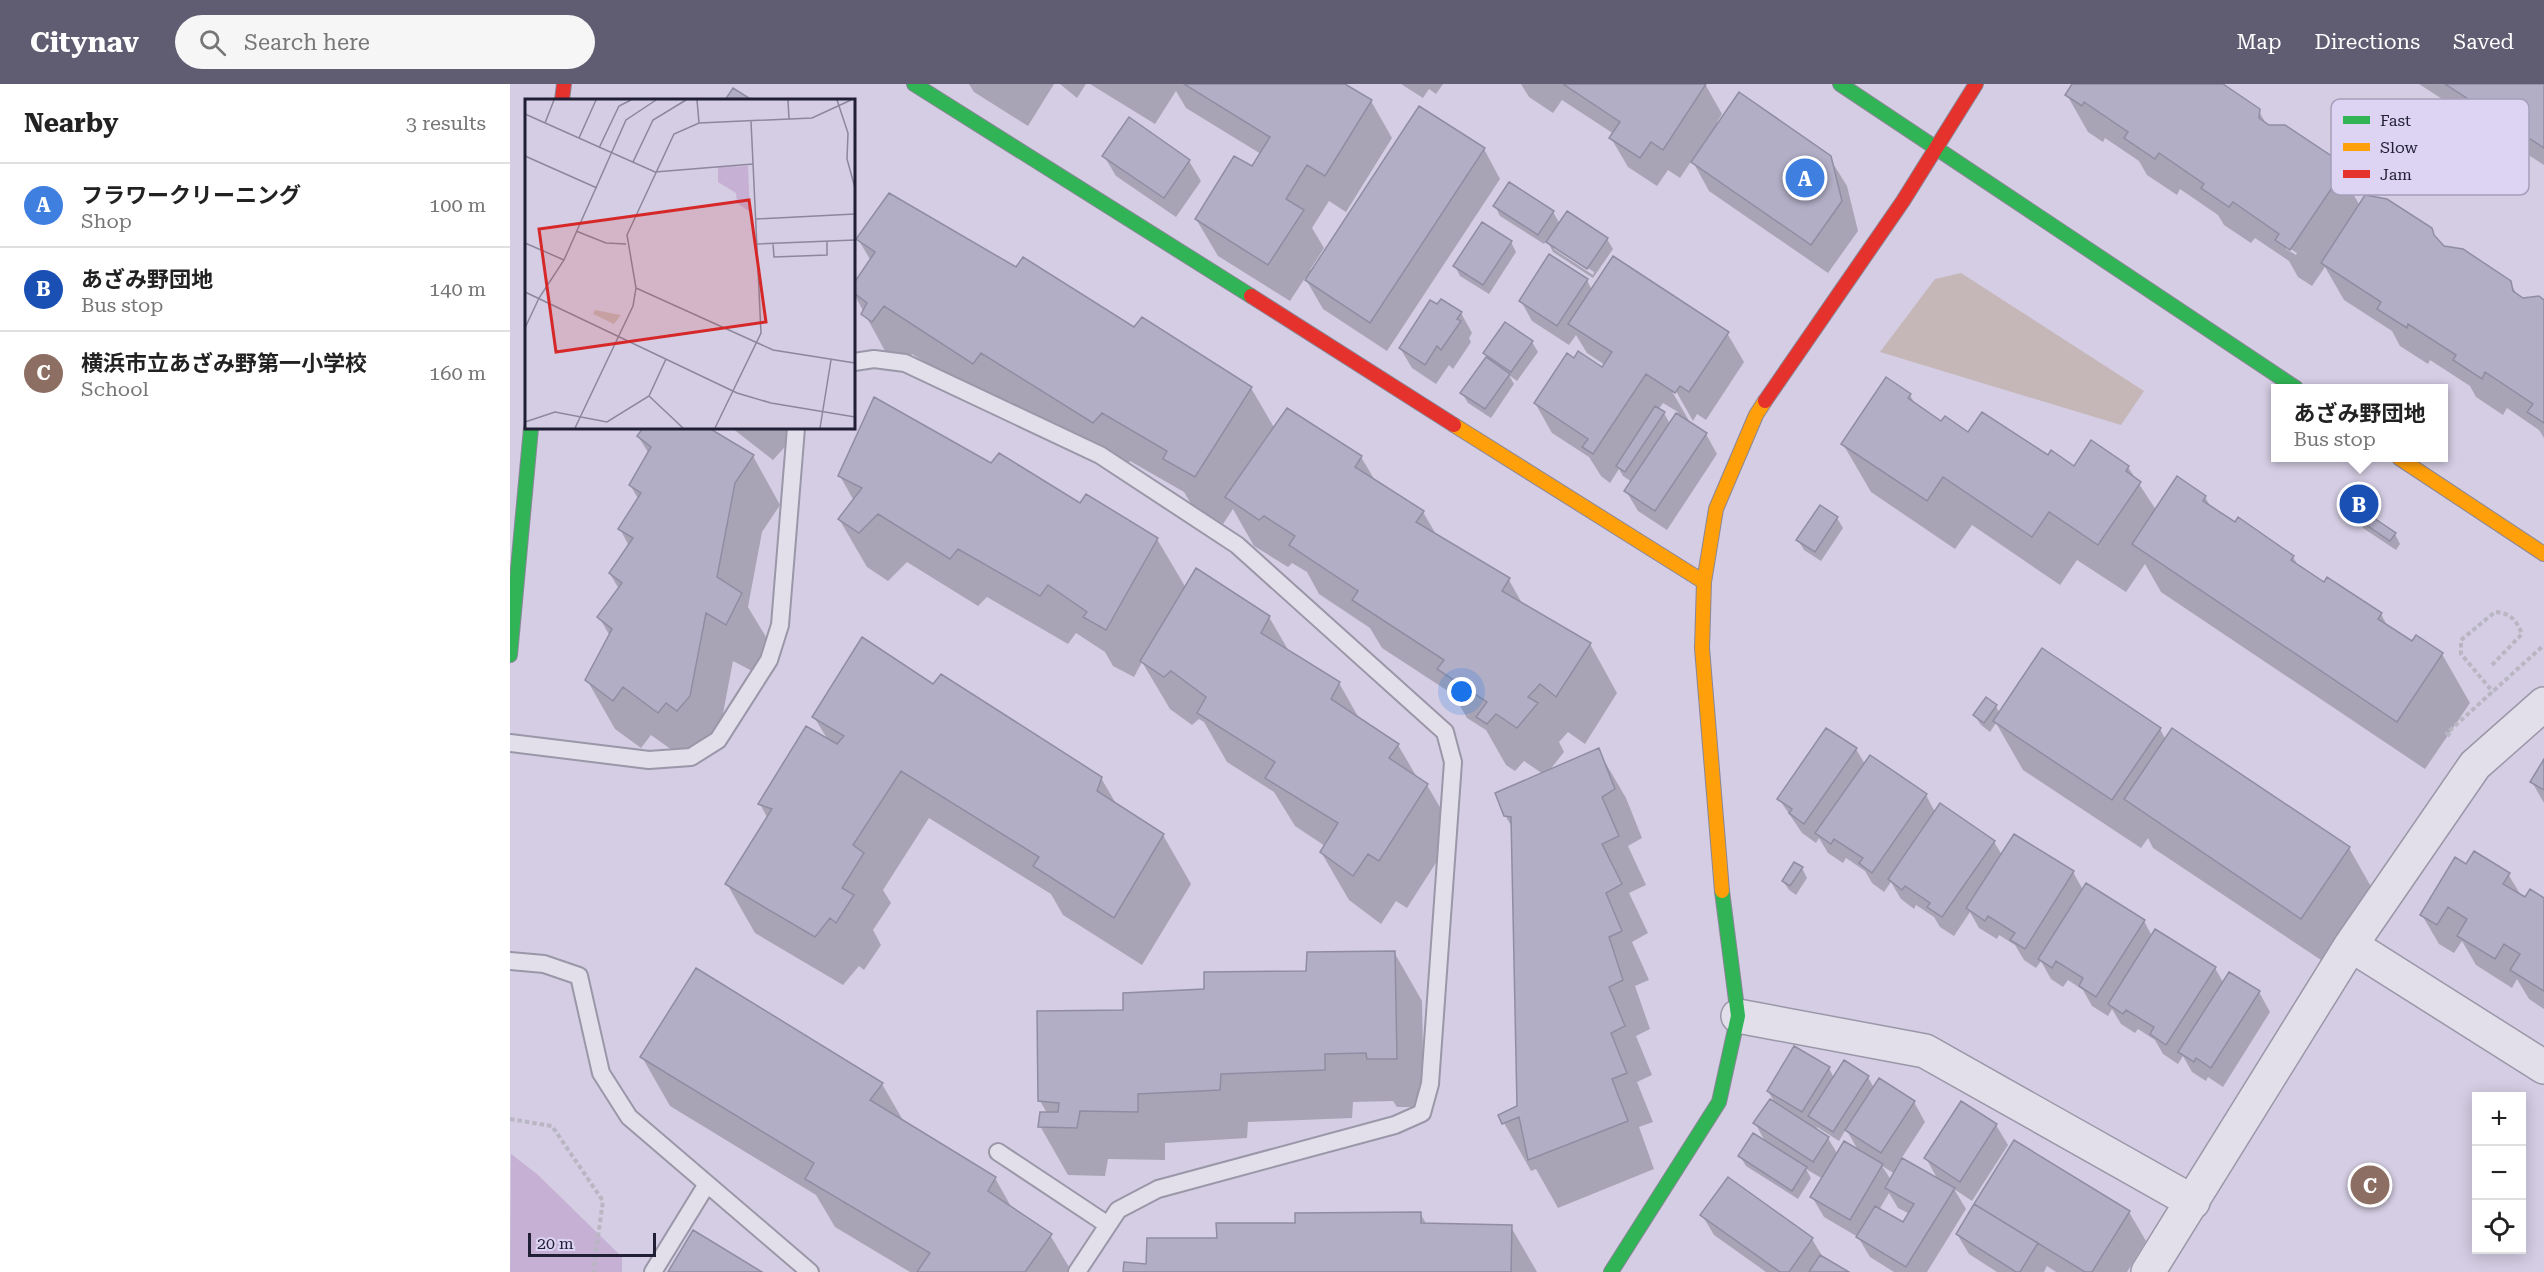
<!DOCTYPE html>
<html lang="en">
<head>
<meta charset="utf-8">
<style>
	:root { --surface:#fff; --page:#f6f6f6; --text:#222; --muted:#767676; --line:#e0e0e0; --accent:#605c72 }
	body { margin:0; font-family:"Roboto Serif","Noto Sans JP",serif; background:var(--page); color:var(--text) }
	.controls { position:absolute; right:18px; bottom:18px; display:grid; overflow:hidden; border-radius:0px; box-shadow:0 3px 15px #0003 }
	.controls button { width:54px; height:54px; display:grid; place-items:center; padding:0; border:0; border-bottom:2px solid var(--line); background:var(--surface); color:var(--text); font:30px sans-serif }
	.scale { position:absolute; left:18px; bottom:15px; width:128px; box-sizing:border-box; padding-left:6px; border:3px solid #211f35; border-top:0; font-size:16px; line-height:21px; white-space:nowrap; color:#211f35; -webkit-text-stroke:4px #ddd4f3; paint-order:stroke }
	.you { position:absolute; left:952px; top:608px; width:21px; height:21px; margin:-15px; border:4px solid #fff; border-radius:50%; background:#1a73e8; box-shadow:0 0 0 9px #1a73e833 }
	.badge { display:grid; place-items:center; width:39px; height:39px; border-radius:50%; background:var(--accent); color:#fff; font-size:20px; font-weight:700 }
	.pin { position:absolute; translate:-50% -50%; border:3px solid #fff; box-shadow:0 2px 6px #0006 }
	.popup { position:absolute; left:1761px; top:300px; width:177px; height:78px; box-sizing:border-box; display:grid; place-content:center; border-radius:0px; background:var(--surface); filter:drop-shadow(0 2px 4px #0005); font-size:20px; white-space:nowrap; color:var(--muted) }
	.popup b { font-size:22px; color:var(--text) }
	.popup::after { content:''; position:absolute; left:50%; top:100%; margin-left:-12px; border:12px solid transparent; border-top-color:var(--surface) }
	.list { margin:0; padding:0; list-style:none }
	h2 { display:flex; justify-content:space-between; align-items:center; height:78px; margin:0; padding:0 24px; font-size:26px }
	h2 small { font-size:20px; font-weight:400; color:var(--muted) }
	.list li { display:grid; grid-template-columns:39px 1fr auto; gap:18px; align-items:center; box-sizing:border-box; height:84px; padding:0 24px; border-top:2px solid var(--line) }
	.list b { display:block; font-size:22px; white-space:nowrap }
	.list p { margin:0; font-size:20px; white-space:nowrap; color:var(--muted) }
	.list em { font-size:20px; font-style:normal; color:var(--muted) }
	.icon { flex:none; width:33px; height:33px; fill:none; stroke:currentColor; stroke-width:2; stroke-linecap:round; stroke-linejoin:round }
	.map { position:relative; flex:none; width:2034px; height:1188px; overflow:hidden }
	header { display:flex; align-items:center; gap:36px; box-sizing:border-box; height:84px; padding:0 30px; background:var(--accent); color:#fff }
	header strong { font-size:28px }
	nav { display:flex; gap:33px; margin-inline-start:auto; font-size:21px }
	.search { width:420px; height:54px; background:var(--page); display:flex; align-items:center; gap:15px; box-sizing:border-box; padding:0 21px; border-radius:33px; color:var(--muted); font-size:22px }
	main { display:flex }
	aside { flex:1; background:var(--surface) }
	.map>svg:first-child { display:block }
	.green { fill:#c6b1d4 }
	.water { fill:#c5b7b8 }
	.shadow { fill:#0003; fill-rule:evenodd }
	.building { fill:#b1aec6; stroke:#908da3; stroke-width:1.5 }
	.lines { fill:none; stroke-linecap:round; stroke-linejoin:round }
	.lane-casing { stroke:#9a97a8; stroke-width:20 }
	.street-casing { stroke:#9a97a8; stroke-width:36 }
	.fast-casing { stroke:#8a8698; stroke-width:16 }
	.slow-casing { stroke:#8a8698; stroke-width:16 }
	.jam-casing { stroke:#8a8698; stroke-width:16 }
	.path { stroke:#b9b6c3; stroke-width:4; stroke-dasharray:4.5 3; stroke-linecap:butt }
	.lane { stroke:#e2dfeb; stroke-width:16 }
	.street { stroke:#e2dfeb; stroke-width:33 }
	.fast { stroke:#30b455; stroke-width:14 }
	.slow { stroke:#ff9f0a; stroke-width:14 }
	.jam { stroke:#e5322d; stroke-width:14 }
	.inset-road { fill:none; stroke:#8c879d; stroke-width:1.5 }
	.view { fill:#d62828; fill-opacity:0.15; stroke:#d62828; stroke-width:3 }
	.inset-edge { fill:none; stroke:#211f35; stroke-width:3 }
	.key { fill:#ddd4f3; stroke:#a59eba; stroke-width:1.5 }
	.key-label { font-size:16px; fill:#211f35 }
</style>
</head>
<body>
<header>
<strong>Citynav</strong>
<div class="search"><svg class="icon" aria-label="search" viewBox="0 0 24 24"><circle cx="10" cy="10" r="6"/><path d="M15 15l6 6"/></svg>Search here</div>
<nav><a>Map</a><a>Directions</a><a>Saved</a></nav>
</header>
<main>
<aside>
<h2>Nearby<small>3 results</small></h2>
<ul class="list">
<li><span class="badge" style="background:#3f7fe0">A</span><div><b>フラワークリーニング</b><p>Shop</p></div><em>100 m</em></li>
<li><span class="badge" style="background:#1a4fb4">B</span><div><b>あざみ野団地</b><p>Bus stop</p></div><em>140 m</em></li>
<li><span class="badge" style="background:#8d6e63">C</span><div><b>横浜市立あざみ野第一小学校</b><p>School</p></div><em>160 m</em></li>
</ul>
</aside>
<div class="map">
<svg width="2034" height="1188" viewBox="0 0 2034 1188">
	<rect width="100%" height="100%" fill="#d4cde3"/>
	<path class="green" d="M1 1070 27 1090 112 1173V1188H0Z"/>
	<path class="water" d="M1451 189 1634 307 1611 341 1370 268 1425 195Z"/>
	<path class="shadow" d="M459 0H544L518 42 464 8Z
		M550 0H576L567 14Z
		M580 0H832L861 17 882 54 836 128 819 117 802 144 814 164 800 186 802 188 974 65 990 95 877 267 813 225 795 194 780 217 708 172 686 135 742 84 751 70 676 24 666 7 645 40Z
		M891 0H933L926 10 919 5 913 14Z
		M1011 0H1195L1212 30 1207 38 1209 39 1319 73 1337 102 1348 147 1318 189 1199 107 1182 76 1170 94 1158 86 1147 102 1118 83 1101 54 1104 50 1052 16 1043 29 1019 13Z
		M1564 0H1711L1748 26 1757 41 1824 76 1850 122 1928 158 1933 163 2000 198 2007 211 2013 215 2034 218V354L2029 346 1997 324 1993 331 1966 313 1960 302 1920 276 1918 280 1890 262 1882 247 1834 216 1815 183 1802 202 1788 193 1779 177 1745 154 1741 159 1714 141 1708 131 1670 105 1667 111 1637 91 1629 77 1595 54 1593 58 1578 48 1557 11ZM1776 162 1787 169 1786 171 1776 165Z
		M1909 0H2034V81Z
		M594 72 679 77 691 97 666 133 606 92Z
		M1000 100 1043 128 1050 140 1097 155 1103 165 1083 194 1043 168 1037 156 1034 160 990 132 985 122ZM1044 162 1084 188 1083 191 1044 165Z
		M348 155 506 185 741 304 765 345 778 326 851 373 866 398 913 428 927 452 999 496 1013 521 1080 560 1107 609 1075 660 1058 648 1049 658 1054 668 1039 687 1088 666 1116 714 1132 754 1118 762 1136 801 1119 809 1138 849 1122 858 1139 896 1125 902 1140 945 1126 952 1142 991 1127 998 1143 1038 1129 1043 1144 1085 1048 1124 1026 1085 1021 1087 994 1039 1008 1023 1003 745 995 731 1033 690 1014 677 1005 687 996 681 976 646 957 634 944 611 872 564 860 544 809 510 797 488 782 479 778 483 744 462 723 425 713 440 683 423 674 408 620 377 612 387 499 317 491 327 402 270 390 286 381 278 344 210V202L361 177Z
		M1001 158 1006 168 979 210 950 192 945 182Z
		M1077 196 1082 206 1217 249 1234 278 1196 336 1187 330 1183 337 1163 302 1160 304 1181 340 1196 350 1207 370 1157 446 1128 427 1116 407 1122 398 1113 392 1109 385 1100 399 1091 392 1079 373 1042 349 1025 319 1064 276 1093 285 1095 281 1077 269 1066 251 1059 261 1022 237 1011 217ZM1153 319 1168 328 1160 340 1154 329 1148 326Z
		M951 229 962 249 959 254 961 258 943 285 939 281 926 300 902 284 890 264Z
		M995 240 1022 258 1028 268 1007 297 999 291 1004 300 981 334 958 319 952 309 977 273 975 269Z
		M1400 311 1406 322 1432 339 1459 350 1538 373 1564 384 1618 383 1646 426 1695 413 1702 425 1783 473 1789 483 1815 500 1871 530 1878 543 1902 559 1932 570 1960 619 1915 685 1651 508 1635 480 1616 508 1567 476 1550 501 1462 441 1445 465 1361 408 1333 360Z
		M135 344H196L243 372 270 421 252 448 238 523 259 558 244 588 223 577 207 661 195 675 185 667 176 676 141 651 131 664 105 645 77 596 100 552 89 533 109 505 100 490 119 462 110 445 129 416 120 401 139 370 128 352Z
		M222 344H284V353L263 376Z
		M481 381 647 455 676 504 759 533 780 569 829 599 850 636 888 661 908 695 917 701 945 749 897 824 886 817 871 840 839 816 811 768 815 762 785 742 764 708 717 678 694 638 689 635 682 641 660 625 632 578 624 593 603 582 595 568 566 549 558 560 477 513 468 522 397 478 378 497 357 483 329 435 344 417 330 392Z
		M1311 423 1327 434 1333 444 1311 477 1294 466 1288 456Z
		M1848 434 1885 450 1890 460 1886 466 1853 444Z
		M423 602 591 694 608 723 653 751 681 800 632 881 553 831 541 810 419 734 373 806 381 819 363 846 371 861 354 886 349 882 333 901 245 849 217 800 258 735 250 720 318 656 304 633Z
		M1486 622 1490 630 1650 645 1656 656 1839 764 1867 813 1820 882 1643 764 1638 754 1631 764 1513 686 1486 639 1480 648 1471 641 1465 632Z
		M1346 665 1355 680 1416 711 1425 728 1484 758 1492 771 1563 788 1573 806 1634 837 1642 852 1705 884 1714 900 1749 908 1760 928 1713 1003 1698 993 1696 997 1682 988 1673 972 1668 980 1653 970 1645 956 1628 945 1625 949 1611 940 1602 925 1598 932 1582 922 1573 906 1558 896 1553 903 1541 895 1531 877 1526 884 1514 876 1505 861 1489 851 1487 855 1469 844 1460 828 1444 852 1430 843 1424 833 1406 821 1404 825 1391 815 1381 798 1374 808 1362 799 1355 787 1336 774 1333 779 1318 769 1309 754 1306 759 1292 749 1269 715Z
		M2034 678V719L2022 698Z
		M1956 783 1998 790 2012 813 2034 815V925L2019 915 2007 895 2002 904 1966 881 1952 857 1944 869 1929 860 1912 831Z
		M1292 784 1297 794 1286 811 1279 806 1273 797Z
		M884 868 912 917 914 1023H887L883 1017 843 1018 842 1034 738 1038 737 1054 655 1059V1076L598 1075 595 1092 558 1091 530 1042 537 1029 530 1017 615 927 695 907 798 888Z
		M132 973 372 1000 394 1038 485 1094 503 1126 540 1151 562 1188H400L325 1143 306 1111 160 1022Z
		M1319 984 1324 994 1358 993 1364 1004 1404 1018 1415 1038 1391 1075 1428 1096 1416 1074 1486 1041 1498 1061 1462 1117 1444 1105 1456 1125 1417 1188H1384L1360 1173 1348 1153 1314 1133 1302 1113 1313 1095 1296 1085 1301 1094 1288 1115 1236 1082 1230 1072 1256 1059 1245 1039 1266 1021 1258 1007ZM1307 1043 1329 1057 1336 1045 1349 1068 1328 1071 1318 1054 1305 1046ZM1372 1082 1385 1090 1381 1096ZM1379 1109 1388 1124 1400 1130 1394 1140 1369 1126Z
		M1619 1128 1636 1157 1617 1188H1546L1537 1182 1534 1188H1487L1459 1170 1447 1150Z
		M910 1129 917 1141 1001 1143 1027 1188H614L637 1182 708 1155 786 1141Z
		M1192 1131 1302 1155 1314 1175 1336 1188H1256L1204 1151Z"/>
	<path class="building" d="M674 0H835L862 16 815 92 797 81 776 115 794 126 758 181 685 135 724 72 742 82 760 53Z
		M1053 0H1196L1153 66 1141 58 1130 74 1099 54 1110 38Z
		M1562 0H1713L1750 25 1749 34 1759 41H1775L1826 75 1821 82 1832 89 1780 166 1765 156 1769 150 1723 118 1719 123 1691 104 1694 100 1649 69 1645 75 1614 54 1618 48 1574 18 1572 22 1555 11Z
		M1935 0H2034V64Z
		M223 4 242 16H215Z
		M1229 8 1321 72 1332 117 1301 161 1181 78Z
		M909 22 975 64 860 239 795 196Z
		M619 33 680 76 654 114 592 72Z
		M999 98 1044 127 1028 151 983 122Z
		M379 109 506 183 513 173 624 243 632 233 742 303 685 393 653 375 657 367 592 329 583 339 471 269 463 280 374 222 362 238 351 230 357 219 344 209V199L365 168 346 155Z
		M1855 111 1877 115 1922 144 1924 151 1934 162 1953 165 2001 197 2003 207 2013 214 2029 212 2034 216V339L2017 328 2023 320 1975 288 1972 295 1943 276 1946 271 1898 240 1897 244 1867 225 1871 218 1811 179Z
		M1057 127 1098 154 1077 185 1036 158Z
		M972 138 1002 157 973 201 943 182Z
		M1039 170 1078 195 1047 242 1009 217Z
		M1103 172 1219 248 1179 308 1170 302 1165 309 1136 290 1083 370 1072 363 1078 355 1024 319 1057 269 1064 274 1068 267 1092 283 1102 268 1058 240Z
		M931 215 952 228 947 235 951 237 931 266 927 262 915 281 889 264 920 216 927 220Z
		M995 238 1023 257 1001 288 973 269Z
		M976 273 1000 290 975 325 950 309Z
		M1376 293 1401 310 1398 314 1431 337 1435 332 1458 348 1472 328 1538 371 1541 366 1564 382 1581 356 1619 382 1616 387 1631 398 1588 461 1539 428 1522 453 1433 393 1417 417 1331 360Z
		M364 313 481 379 489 369 570 419 576 410 648 454 596 546 573 533 577 528 538 501 530 512 448 465 440 475 368 430 349 449 328 435 352 404 328 392Z
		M1145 322 1155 328 1115 388 1106 382Z
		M777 324 852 372 845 383 914 427 906 438 1000 494 992 507 1081 559 1046 613 1030 600 1018 613 1028 619 1007 644 986 630 977 640 966 633 977 618 927 585 934 576 842 516 848 507 779 461 785 452 754 432 749 436 715 413Z
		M1166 329 1197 349 1145 427 1114 407Z
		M133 344H199L244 371 225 399 207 493 232 509 216 541 196 529 180 612 167 627 156 619 148 629 113 603 103 617 75 596 102 545 87 533 112 499 99 489 123 454 108 445 131 409 119 401 141 363 127 352Z
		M1667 392 1696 412 1693 417 1725 438 1728 433 1784 472 1781 476 1814 498 1817 493 1872 529 1868 535 1902 557 1906 551 1933 569 1887 638 1622 460Z
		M1310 421 1328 433 1305 468 1286 456Z
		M1852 426 1886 449 1880 457 1846 434Z
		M686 484 760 532 751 549 830 598 821 615 889 660 879 674 918 700 869 777 858 770 843 792 810 768 828 739 755 694 765 678 687 629 696 613 661 587 654 593 630 577Z
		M352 553 423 600 431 590 592 693 587 707 654 750 604 834 523 782 529 773 391 687 343 761 354 769 332 804 344 811 326 839 320 834 305 853 215 800 262 725 248 720 296 642 327 660 334 652 302 633Z
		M1532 564 1651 644 1602 716 1483 637Z
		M1476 613 1487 621 1474 639 1463 631Z
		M1316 644 1347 664 1294 740 1279 729 1282 725 1267 715Z
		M1662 644 1840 763 1791 835 1614 715Z
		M1089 664 1105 705 1092 713 1109 752 1092 760 1112 800 1096 809 1112 847 1099 853 1113 896 1099 903 1115 942 1101 949 1117 989 1102 995 1118 1037 1018 1076 1009 1033 992 1040 988 1031 1007 1022 1001 733 994 732 985 709Z
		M1360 671 1417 710 1362 789 1349 779 1353 774 1324 755 1321 760 1305 749Z
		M2034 675V706L2020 698Z
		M1430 719 1485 757 1432 833 1417 823 1420 819 1395 802 1392 806 1378 795Z
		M1504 750 1564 787 1515 865 1500 856 1505 849 1478 832 1475 837 1456 824Z
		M1964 767 2000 789 1993 800 2015 813 2020 805 2034 814V907L2000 886 2010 870 1994 860 1985 875 1947 852 1957 835 1938 823 1927 841 1910 831 1945 773 1956 780Z
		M1284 778 1293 783 1280 802 1272 797Z
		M1576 799 1635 836 1586 913 1569 902 1573 894 1546 877 1542 884 1528 875Z
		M1645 845 1706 883 1656 961 1640 950 1644 943 1616 926 1613 930 1598 920Z
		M885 867 887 975H857L856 969 815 970V986L711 990 710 1006 628 1010V1028L570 1027 567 1044 528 1043 530 1028H548L549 1019 528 1017 527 927 613 926V909L694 905V888L796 887 797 868Z
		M186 884 373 999 360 1016 486 1093 478 1107 542 1150 515 1188H407L420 1169 295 1095 304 1079 130 973Z
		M1719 888 1750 907 1701 984 1686 974 1684 978 1668 968Z
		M1284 962 1320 983 1292 1028 1257 1007Z
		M1334 976 1359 992 1323 1048 1298 1032Z
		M1369 994 1405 1017 1371 1069 1335 1046Z
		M1260 1015 1319 1053 1303 1078 1243 1039Z
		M1451 1017 1487 1040 1450 1098 1414 1074Z
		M1243 1049 1297 1083 1282 1107 1228 1072Z
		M1504 1056 1620 1127 1582 1188H1575L1464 1120Z
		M1334 1057 1373 1080 1340 1136 1300 1113Z
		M1392 1074 1445 1104 1396 1183 1346 1153 1365 1122 1393 1138 1404 1120 1375 1104Z
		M1218 1093 1303 1154 1279 1188H1270L1190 1131Z
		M1464 1120 1528 1159 1510 1188H1506L1446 1150Z
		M911 1128V1139L1002 1141 1001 1188H613L614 1178 636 1180 637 1154H707L706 1139H785V1129Z
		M183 1146 252 1188H158Z
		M1310 1171 1339 1188H1299Z"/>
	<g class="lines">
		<g class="lane-casing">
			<path id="lane" d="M344 278 364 275 395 279 590 371 727 461 935 648 943 678 920 1000 912 1029 885 1041 648 1105 608 1126 567 1188
				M0 659 139 676 181 673 208 656 259 576 270 541 286 344
				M0 877 34 880 69 892 91 989 119 1033 300 1188
				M488 1068 598 1141
				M143 1188 197 1100"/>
		</g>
		<g class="street-casing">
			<path id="street" d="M1841 861 2034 983
				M1228 932 1415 967 1683 1118
				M1638 1188 1841 861 1965 681 2034 620"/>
		</g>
		<g class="fast-casing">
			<path id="fast" d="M404 0 741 212
				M1330 0 1786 304
				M0 571 21 344
				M1101 1188 1209 1018 1228 932 1212 807"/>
		</g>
		<g class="slow-casing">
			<path id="slow" d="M944 341 1194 498
				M1889 374 2034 470
				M1212 807 1192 564 1194 498 1206 425 1246 331 1255 317"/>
		</g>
		<g class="jam-casing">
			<path id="jam" d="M52 16 54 0
				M741 212 944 341
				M1255 317 1393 117 1466 0"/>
		</g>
		<path class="path" d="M1982 581 2012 550C2006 536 2001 529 1985 528L1951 556V570L1983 608
			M1940 652 1937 649 2034 561
			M0 1035 42 1042 93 1117 83 1188"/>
		<use href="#lane" class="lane"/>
		<use href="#street" class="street"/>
		<use href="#fast" class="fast"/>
		<use href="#slow" class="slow"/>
		<use href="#jam" class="jam"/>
	</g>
	<g transform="translate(15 15)">
		<rect width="330" height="330" fill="#d4cde3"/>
		<path d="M223 67 225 113 212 104 211 94 193 83V68Z" fill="#c6b1d4"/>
		<path d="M70 211 96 216 89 225 68 215Z" fill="#c5b7b8"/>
		<path class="inset-road" d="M172 1 174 24M263 1 264 20M312 1 323 34 322 60 330 89M0 15 130 73 228 65M20 24 29 1M54 39 71 1M74 49 94 7 106 1M0 57 72 89M108 63 128 21 161 1M231 120 330 115M51 132 81 144 101 145M0 144 39 161M248 144 249 158 302 156V142M232 145 330 141M111 189 248 251 330 264M0 193 212 294 246 304 330 318M0 229 14 199 39 161 101 21 131 1M124 297 158 329M0 323 30 313 82 323 124 297 141 260M50 329 108 207 111 189 102 136 149 35 174 24 287 19 326 1M190 329 236 234 226 22M295 329 306 261"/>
		<path class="view" d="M224 101 241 223 31 253 14 130Z"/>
		<rect width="330" height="330" class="inset-edge"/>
	</g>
	<rect x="1821" y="15" width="198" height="96" rx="9" class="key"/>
	<rect x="1833" y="32" width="27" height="8" fill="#30b455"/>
	<rect x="1833" y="59" width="27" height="8" fill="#ff9f0a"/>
	<rect x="1833" y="86" width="27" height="8" fill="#e5322d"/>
	<g class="key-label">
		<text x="1870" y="42">Fast</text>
		<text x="1870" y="69">Slow</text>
		<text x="1870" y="96">Jam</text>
	</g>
</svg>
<div class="controls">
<button>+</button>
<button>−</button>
<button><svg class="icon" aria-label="locate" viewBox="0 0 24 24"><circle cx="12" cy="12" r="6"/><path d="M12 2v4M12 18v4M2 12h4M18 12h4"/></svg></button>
</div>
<div class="scale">20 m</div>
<div class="you"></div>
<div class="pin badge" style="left:1295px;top:94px;background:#3f7fe0">A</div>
<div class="pin badge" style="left:1849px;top:420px;background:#1a4fb4">B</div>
<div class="popup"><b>あざみ野団地</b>Bus stop</div>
<div class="pin badge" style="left:1860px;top:1101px;background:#8d6e63">C</div>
</div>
</main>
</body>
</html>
